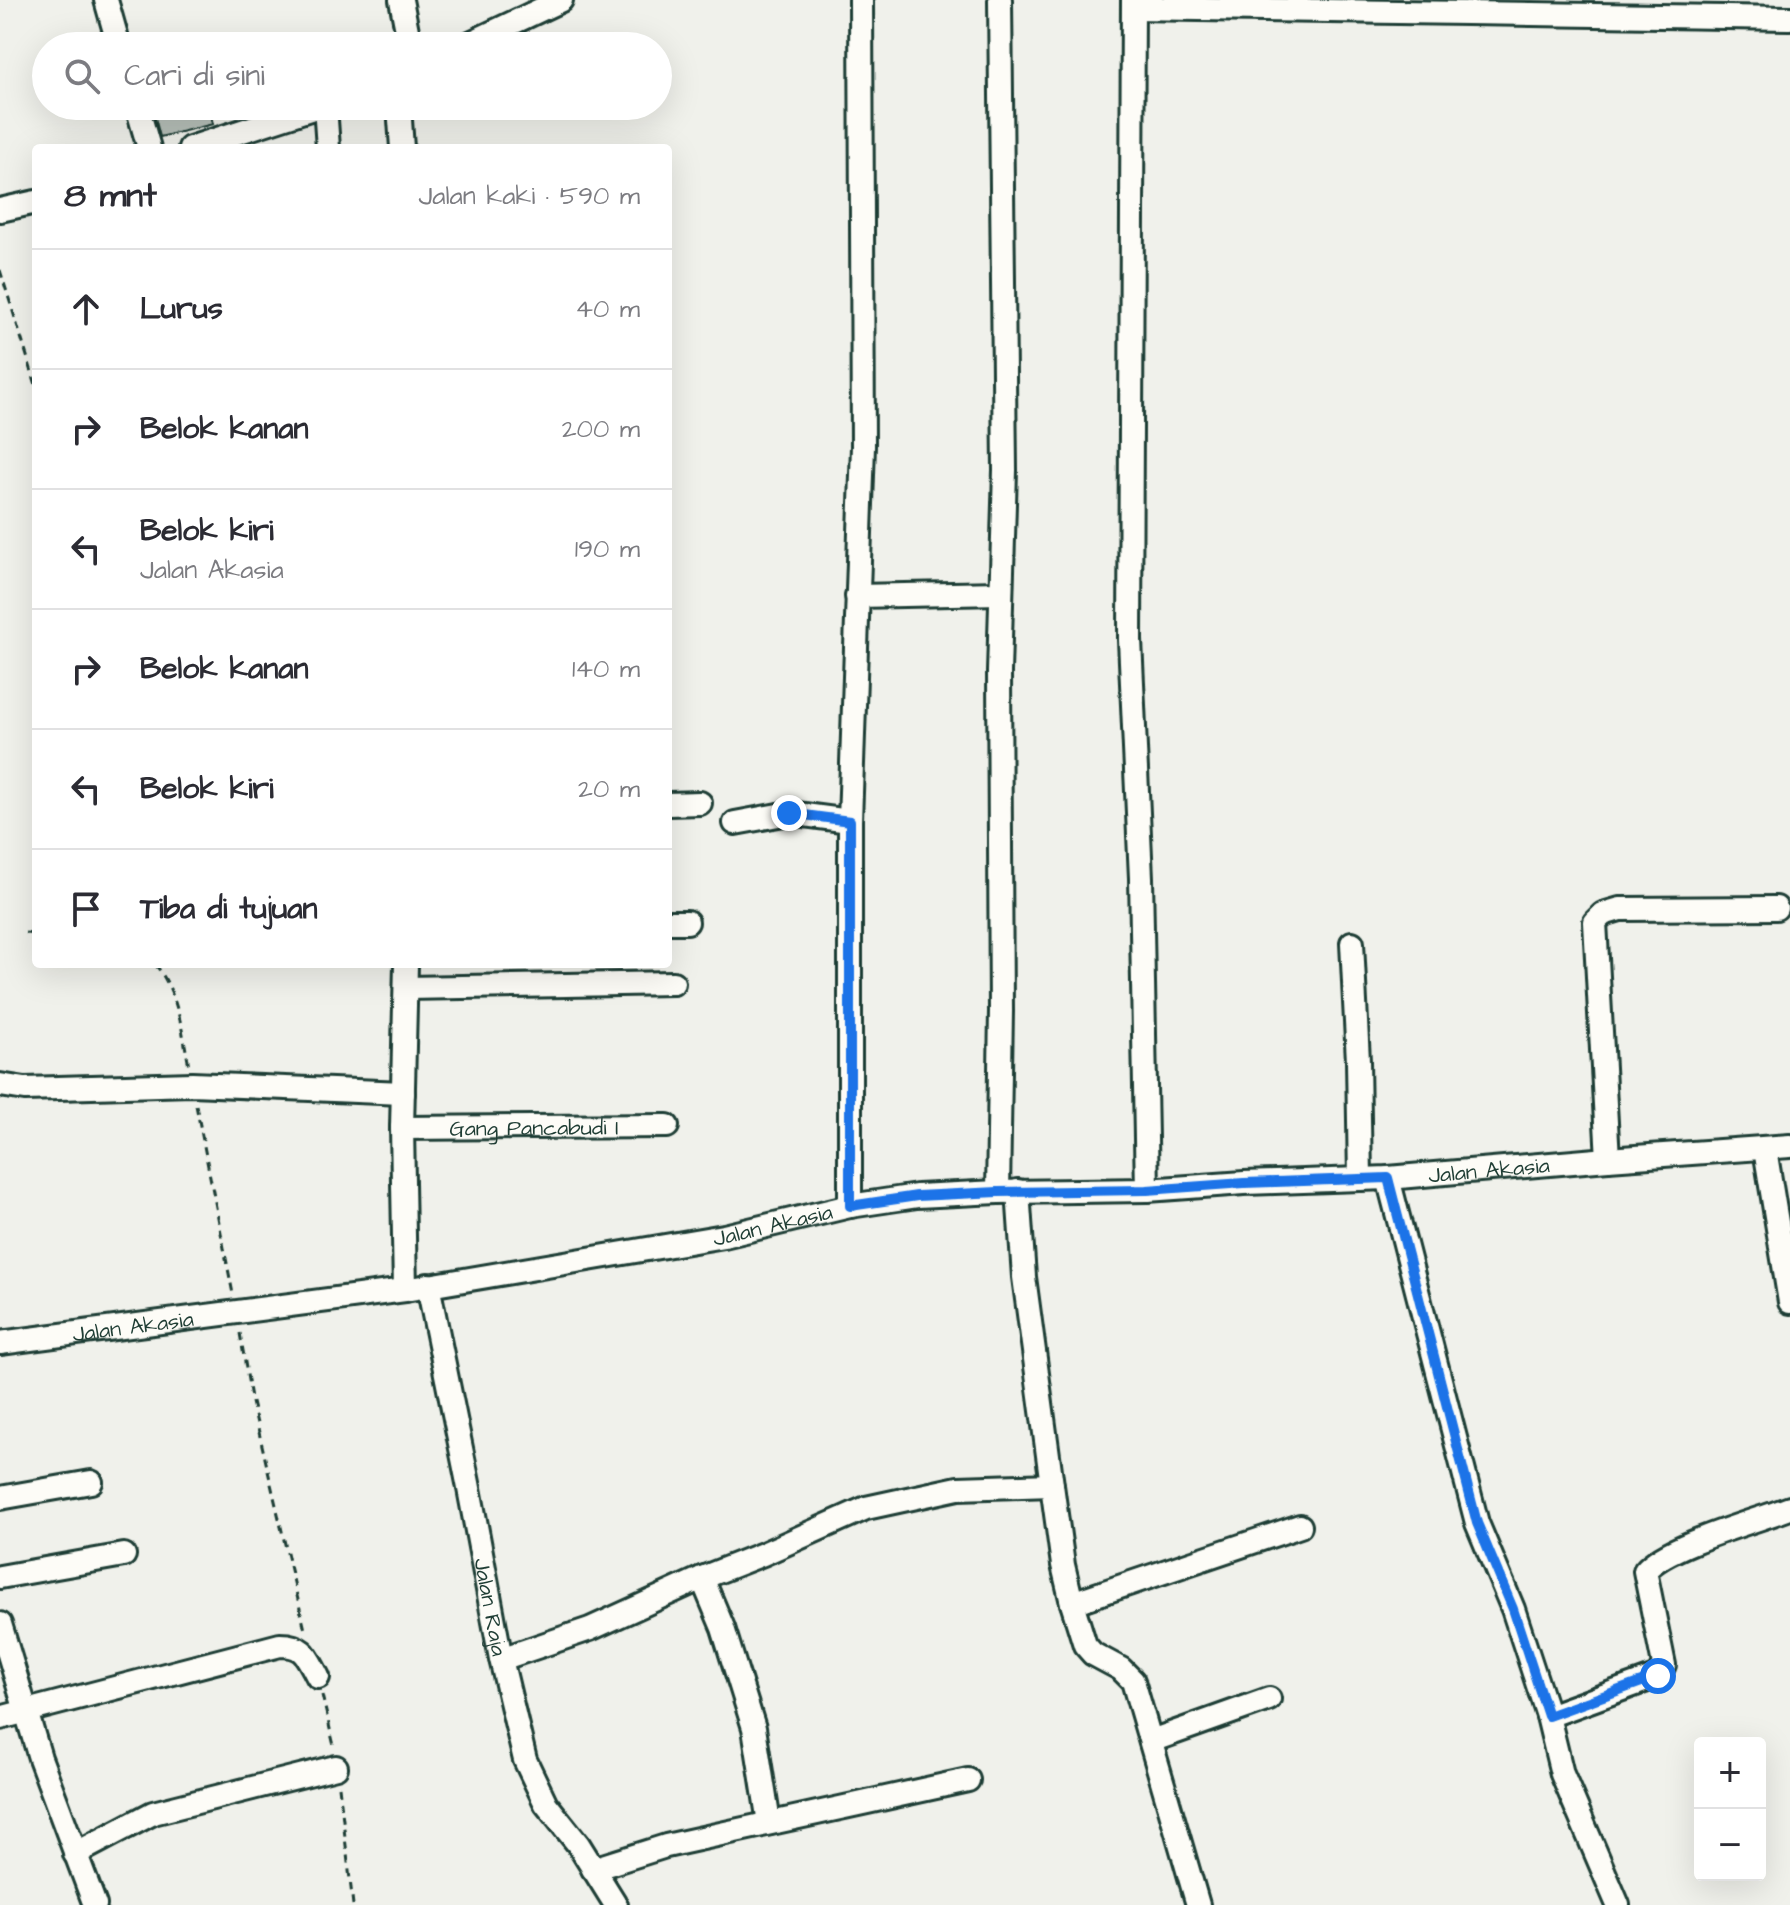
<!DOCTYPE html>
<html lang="id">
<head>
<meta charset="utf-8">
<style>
	:root { --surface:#fff; --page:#f2f2f3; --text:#2b2b33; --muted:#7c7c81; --line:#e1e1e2 }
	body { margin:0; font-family:"Architects Daughter",sans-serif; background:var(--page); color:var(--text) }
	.controls { position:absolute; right:24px; bottom:24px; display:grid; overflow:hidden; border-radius:8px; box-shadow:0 8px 32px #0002 }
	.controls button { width:72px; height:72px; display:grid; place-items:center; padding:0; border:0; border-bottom:2px solid var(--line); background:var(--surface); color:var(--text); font:40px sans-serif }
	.stop { position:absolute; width:24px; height:24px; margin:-18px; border:6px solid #1a73e8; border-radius:50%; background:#fff }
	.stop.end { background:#1a73e8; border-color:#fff; box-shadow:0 2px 8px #0008 }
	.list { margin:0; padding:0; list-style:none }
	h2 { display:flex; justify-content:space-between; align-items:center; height:104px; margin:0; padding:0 32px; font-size:34px }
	h2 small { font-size:26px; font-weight:400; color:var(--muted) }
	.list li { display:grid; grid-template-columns:52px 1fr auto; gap:24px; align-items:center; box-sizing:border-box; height:120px; padding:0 32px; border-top:2px solid var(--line) }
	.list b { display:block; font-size:30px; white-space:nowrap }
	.list p { margin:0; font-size:26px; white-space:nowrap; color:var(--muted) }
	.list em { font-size:26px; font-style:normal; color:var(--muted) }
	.icon { flex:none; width:44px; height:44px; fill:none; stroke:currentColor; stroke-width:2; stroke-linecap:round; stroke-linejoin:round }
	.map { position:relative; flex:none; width:1790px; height:1905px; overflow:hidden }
	.search { position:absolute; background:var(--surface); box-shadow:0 8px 32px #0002; left:32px; top:32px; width:640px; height:88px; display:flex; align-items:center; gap:20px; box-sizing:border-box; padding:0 28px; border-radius:44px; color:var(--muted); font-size:30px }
	.panel { position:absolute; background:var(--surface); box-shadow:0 8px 32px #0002; left:32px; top:144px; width:640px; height:824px; border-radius:8px }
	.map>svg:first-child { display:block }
	.building { fill:#b6bfb8; stroke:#1f3d34; stroke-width:2 }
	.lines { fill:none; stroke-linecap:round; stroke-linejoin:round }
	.minor-casing { stroke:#1f3d34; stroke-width:28 }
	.path { stroke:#1f3d34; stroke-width:3; stroke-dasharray:8 6; stroke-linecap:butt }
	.minor { stroke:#fdfcf7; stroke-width:22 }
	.route { stroke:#1a73e8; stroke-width:10 }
	.labels { text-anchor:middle; stroke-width:8; stroke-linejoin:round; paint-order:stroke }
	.street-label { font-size:22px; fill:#1f3d34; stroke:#fdfcf7 }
</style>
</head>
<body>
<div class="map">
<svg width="1790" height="1905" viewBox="0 0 1790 1905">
	<rect width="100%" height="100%" fill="#f0f1eb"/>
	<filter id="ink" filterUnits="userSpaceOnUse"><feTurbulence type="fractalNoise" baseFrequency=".0125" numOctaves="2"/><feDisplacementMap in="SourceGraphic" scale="16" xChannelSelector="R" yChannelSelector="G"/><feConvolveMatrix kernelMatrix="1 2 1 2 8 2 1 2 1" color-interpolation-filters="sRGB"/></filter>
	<g filter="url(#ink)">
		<path class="building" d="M152 106H209L213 124 160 137Z"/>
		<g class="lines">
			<g class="minor-casing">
				<g id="minor">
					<path d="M106 0 119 46"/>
					<path d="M401 0 410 46"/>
					<path d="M1133 0 1130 640 1141 878 1147 1190"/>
					<path d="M1133 8 1790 18"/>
					<path d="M464 46 561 0"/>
					<path d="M137 106 149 148"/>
					<path d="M325 106 328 148"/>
					<path d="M399 106 402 148"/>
					<path d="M190 148 319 106"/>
					<path d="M0 210 36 202"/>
					<path d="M857 596 1000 593"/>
					<path d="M668 804 700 803"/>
					<path d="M735 823 789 813 850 821"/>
					<path d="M668 922H687"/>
					<path d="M1352 943 1358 1061 1360 1179"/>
					<path d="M406 988 673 983"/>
					<path d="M0 1085 25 1089 192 1084 403 1093"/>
					<path id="s1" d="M402 1128 667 1126"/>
					<path d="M1765 1149 1790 1302"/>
					<path d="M1608 1159 1595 922 1603 914 1620 909 1776 908"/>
					<path d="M1388 1178 1477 1523 1513 1609 1548 1716 1562 1774 1618 1905"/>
					<path d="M1018 1191 1024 1277 1052 1485 1063 1565 1072 1603 1085 1645 1093 1654 1121 1669 1133 1681 1198 1905"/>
					<path d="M998 1192 1001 1011 999 672 1005 470 1000 0"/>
					<path d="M850 1206V821L863 446 861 0"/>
					<path id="s2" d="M428 1285 468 1483 501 1659 525 1760 546 1804 578 1844 616 1905"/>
					<path d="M405 1290 402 1128 406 964"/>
					<path id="s3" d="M0 1343 405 1290 724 1236 850 1206 917 1196 998 1192 1147 1190 1244 1183 1388 1178 1608 1159 1790 1146"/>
					<path d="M0 1498 91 1482"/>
					<path d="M0 1577 124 1555"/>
					<path d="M702 1578 723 1628 754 1728 769 1823"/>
					<path d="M1072 1603 1300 1526"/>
					<path d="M0 1624 40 1758 95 1905"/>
					<path d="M501 1659 590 1629 702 1578 763 1554 866 1508 958 1488 1052 1485"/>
					<path d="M1548 1716 1658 1676 1664 1665 1645 1571C1666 1545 1756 1521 1790 1508"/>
					<path d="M0 1718 280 1645C305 1645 307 1657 318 1677"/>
					<path d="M1151 1741 1269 1699"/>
					<path d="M75 1854 153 1813 336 1767"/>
					<path d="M593 1869 666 1846 968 1780"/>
				</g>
			</g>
			<path class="path" d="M0 270 36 385
				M25 933 36 934
				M155 964C178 992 182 1031 189 1066
				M196 1105 233 1294
				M240 1333 251 1398 305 1630
				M322 1695 334 1746
				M339 1786 353 1905"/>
			<use href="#minor" class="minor"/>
		</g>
	</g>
	<g class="lines" filter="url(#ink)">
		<path class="route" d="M789 813 850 821V1206L917 1196 998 1192 1147 1190 1244 1183 1388 1178 1477 1523 1513 1609 1548 1716 1658 1676"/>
	</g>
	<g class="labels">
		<g class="street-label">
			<text dy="8" stroke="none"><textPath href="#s1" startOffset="132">Gang Pancabudi I</textPath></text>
			<text dy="8" stroke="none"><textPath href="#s3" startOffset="1502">Jalan Akasia</textPath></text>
			<text dy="8" stroke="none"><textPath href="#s3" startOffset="782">Jalan Akasia</textPath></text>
			<text dy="8" stroke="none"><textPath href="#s3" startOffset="134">Jalan Akasia</textPath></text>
			<text dy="8" stroke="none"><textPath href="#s2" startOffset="328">Jalan Raja</textPath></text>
		</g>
	</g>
</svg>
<div class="controls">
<button>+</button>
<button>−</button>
</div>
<div class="stop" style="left:1658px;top:1676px"></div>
<div class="stop end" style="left:789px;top:813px"></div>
<div class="search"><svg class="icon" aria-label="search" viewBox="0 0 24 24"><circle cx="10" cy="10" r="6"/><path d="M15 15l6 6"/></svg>Cari di sini</div>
<section class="panel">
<h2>8 mnt<small>Jalan kaki · 590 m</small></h2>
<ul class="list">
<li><svg class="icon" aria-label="ahead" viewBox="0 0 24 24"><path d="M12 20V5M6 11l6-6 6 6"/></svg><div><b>Lurus</b></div><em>40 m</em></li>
<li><svg class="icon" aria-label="right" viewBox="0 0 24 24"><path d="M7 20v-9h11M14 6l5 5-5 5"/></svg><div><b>Belok kanan</b></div><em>200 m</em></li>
<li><svg class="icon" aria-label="left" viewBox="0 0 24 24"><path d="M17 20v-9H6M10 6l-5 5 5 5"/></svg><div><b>Belok kiri</b><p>Jalan Akasia</p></div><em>190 m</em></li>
<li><svg class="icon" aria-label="right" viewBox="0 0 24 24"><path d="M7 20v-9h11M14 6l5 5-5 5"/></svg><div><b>Belok kanan</b></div><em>140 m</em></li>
<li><svg class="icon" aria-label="left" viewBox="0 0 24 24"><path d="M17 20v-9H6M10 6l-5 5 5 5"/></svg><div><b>Belok kiri</b></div><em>20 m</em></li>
<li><svg class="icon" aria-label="arrive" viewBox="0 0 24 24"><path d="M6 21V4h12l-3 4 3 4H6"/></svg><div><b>Tiba di tujuan</b></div></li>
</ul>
</section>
</div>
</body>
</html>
